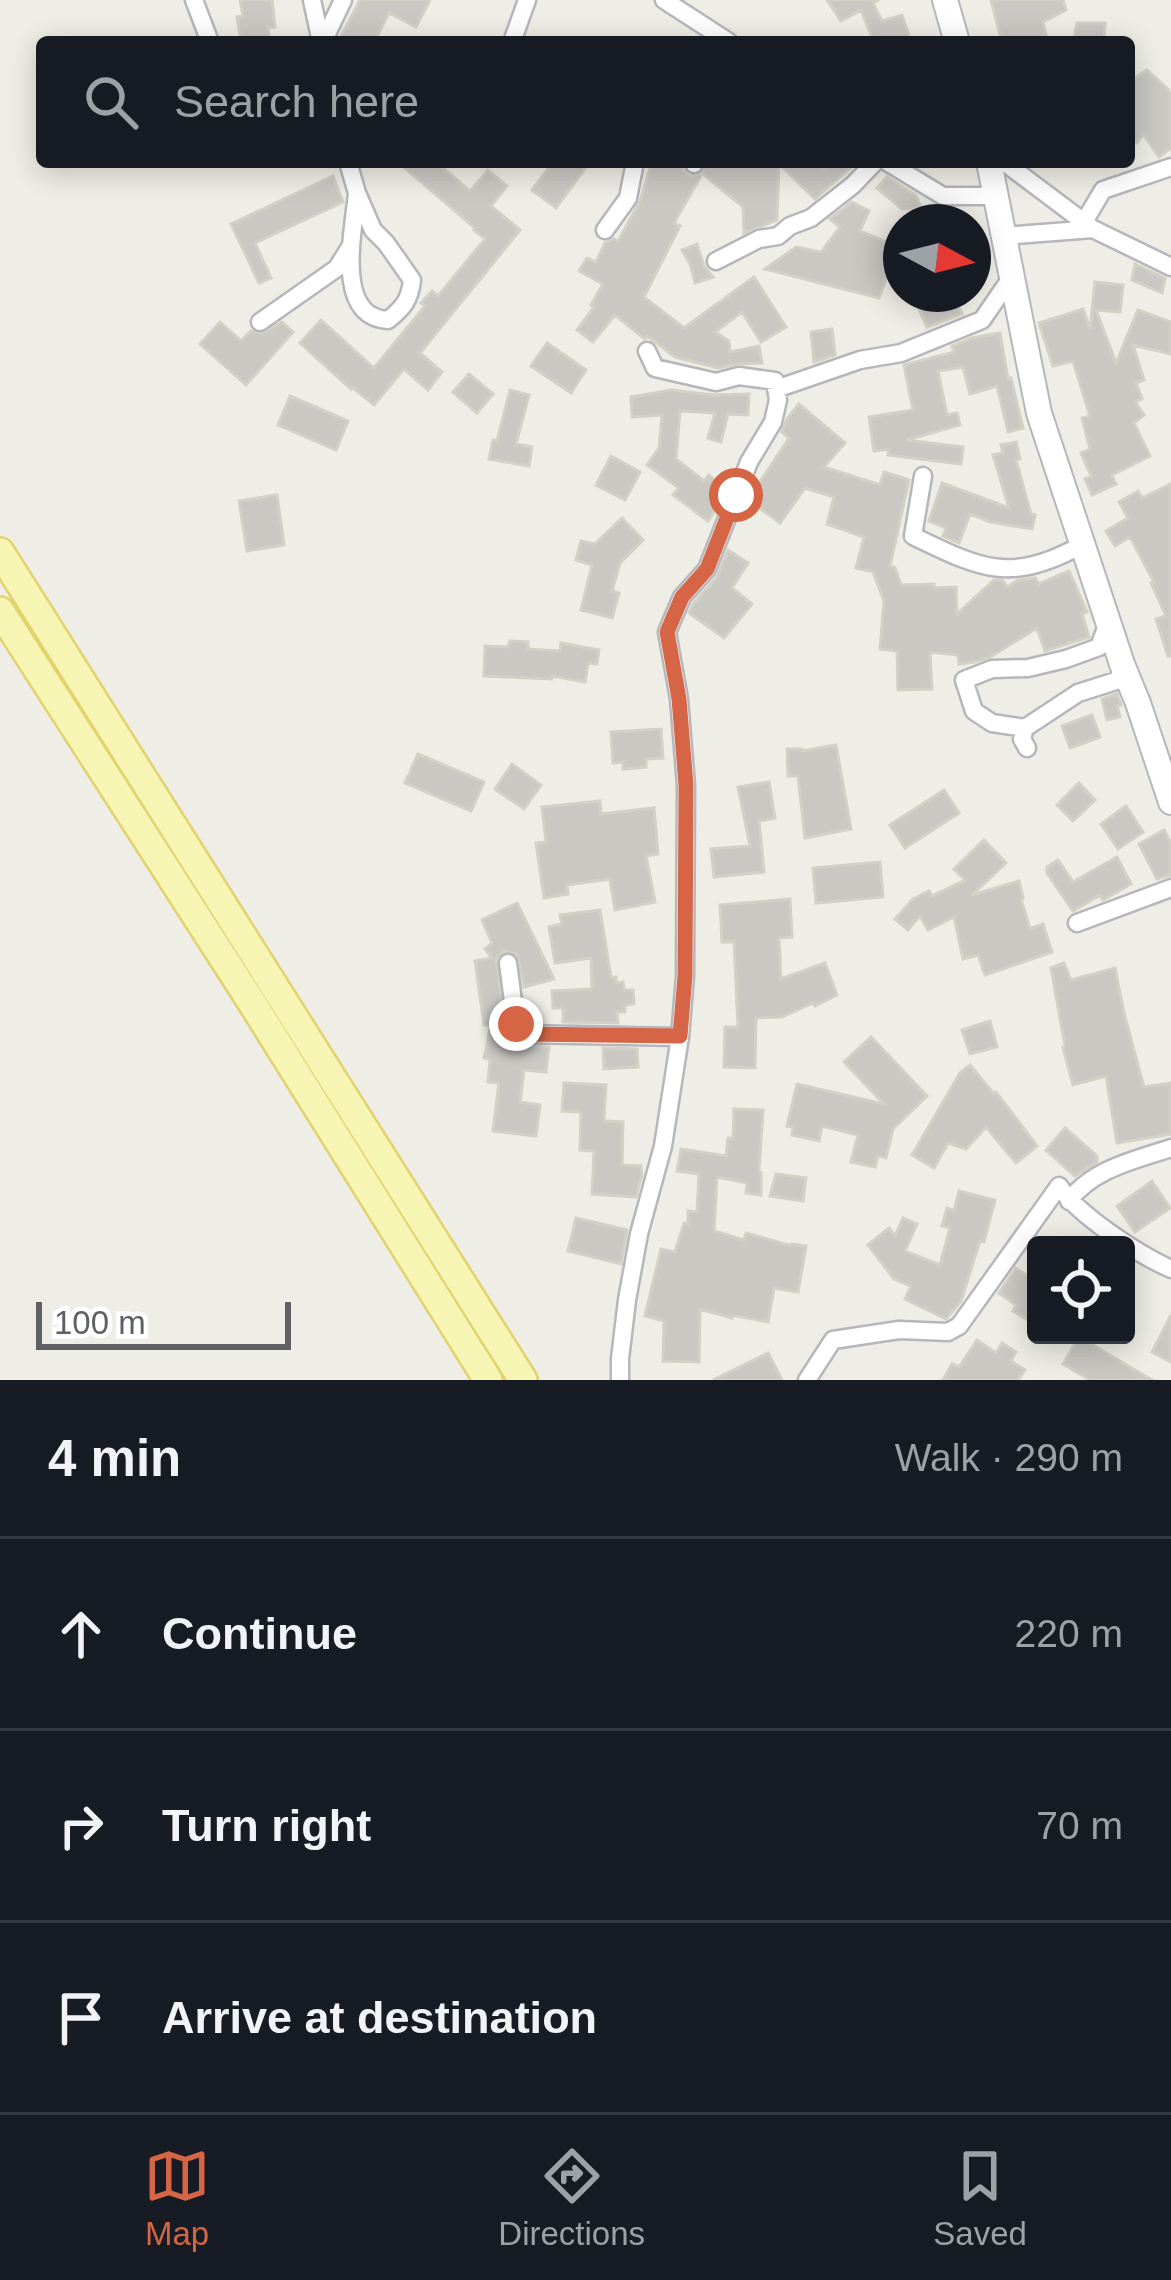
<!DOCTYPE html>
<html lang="en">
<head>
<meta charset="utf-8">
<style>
	:root { --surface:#171b24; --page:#20242c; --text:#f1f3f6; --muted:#9ea1a6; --line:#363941; --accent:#d66545 }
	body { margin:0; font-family:Helvetica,sans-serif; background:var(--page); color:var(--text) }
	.controls { position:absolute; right:36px; bottom:36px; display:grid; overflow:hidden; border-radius:12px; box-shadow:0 6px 30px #0003 }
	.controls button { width:108px; height:108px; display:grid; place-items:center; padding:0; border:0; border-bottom:3px solid var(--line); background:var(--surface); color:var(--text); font:60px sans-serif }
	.compass { position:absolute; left:883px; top:204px; width:108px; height:108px; border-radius:50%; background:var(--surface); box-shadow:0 6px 30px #0003; rotate:97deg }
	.scale { position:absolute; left:36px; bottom:30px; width:255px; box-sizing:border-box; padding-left:12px; border:6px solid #5e6065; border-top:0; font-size:33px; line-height:42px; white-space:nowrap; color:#5e6065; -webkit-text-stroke:9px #fff; paint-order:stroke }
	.stop { position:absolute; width:36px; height:36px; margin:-27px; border:9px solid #d66545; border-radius:50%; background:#fff }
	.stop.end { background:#d66545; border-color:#fff; box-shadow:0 3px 12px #0008 }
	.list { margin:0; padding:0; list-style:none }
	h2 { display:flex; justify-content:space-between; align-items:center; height:156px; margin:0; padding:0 48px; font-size:51px }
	h2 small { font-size:39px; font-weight:400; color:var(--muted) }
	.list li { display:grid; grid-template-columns:78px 1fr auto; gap:36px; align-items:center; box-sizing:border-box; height:192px; padding:0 48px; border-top:3px solid var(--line) }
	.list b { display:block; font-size:45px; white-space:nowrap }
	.list em { font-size:39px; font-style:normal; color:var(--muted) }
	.icon { flex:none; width:66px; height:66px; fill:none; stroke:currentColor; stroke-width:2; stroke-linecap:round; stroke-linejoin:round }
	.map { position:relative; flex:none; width:1171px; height:1380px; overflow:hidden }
	.search { position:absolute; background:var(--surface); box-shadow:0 6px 30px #0003; left:36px; right:36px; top:36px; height:132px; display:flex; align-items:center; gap:30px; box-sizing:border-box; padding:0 42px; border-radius:12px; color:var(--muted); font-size:45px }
	.sheet { height:732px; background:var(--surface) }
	nav { display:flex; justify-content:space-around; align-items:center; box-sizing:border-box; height:168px; border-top:3px solid var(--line); background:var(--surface); font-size:33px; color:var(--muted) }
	nav a { display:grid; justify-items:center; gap:6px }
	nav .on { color:var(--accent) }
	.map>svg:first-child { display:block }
	.building { fill:#cac8c3; stroke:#d3d0c5; stroke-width:3 }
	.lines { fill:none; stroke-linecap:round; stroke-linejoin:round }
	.street-casing { stroke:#b6b7bb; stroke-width:21 }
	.secondary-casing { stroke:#b5b7bc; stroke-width:28 }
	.primary-casing { stroke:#e2d26c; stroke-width:32 }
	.street { stroke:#fff; stroke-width:16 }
	.secondary { stroke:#fff; stroke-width:24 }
	.primary { stroke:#f6f5b4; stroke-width:27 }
	.route { stroke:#d66545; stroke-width:15 }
</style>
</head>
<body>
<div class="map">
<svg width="1171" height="1380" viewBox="0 0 1171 1380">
	<rect width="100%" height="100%" fill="#eeeee6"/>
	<path class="building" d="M240 0H272L275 27 268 28 270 42H241L237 17 243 16Z
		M360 0H430L416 27 389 13 374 42H338Z
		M827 0H878L873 3 882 21 902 15 911 42H874L861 10 841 21Z
		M991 0H1063L1066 10 1043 22 1048 42H1002Z
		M1077 23H1105L1104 42H1073Z
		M1147 70 1168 89 1171 97V148L1159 157 1143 134 1137 143 1129 135V82Z
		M398 162H436L470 191 488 170 507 186 491 206 520 230 420 353 442 372 428 390 404 369 374 405 352 387 351 389 300 343 321 320 374 368 425 306 421 303 432 291 438 296 485 239 474 230 475 228Z
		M553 162H590L556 208 532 190Z
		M652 162H681L682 169 689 176 702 174 674 223 680 226 644 297 684 328 754 277 786 327 761 342 742 312 715 332 729 341 730 352 759 346 762 363 737 364 718 368 675 357 653 340 647 336 645 339 615 315 593 342 577 330 594 307 591 305 603 284 579 271 587 258 596 262 605 243 614 239 618 241 640 201Z
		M707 162H818L824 169 831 162H857L815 199 779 164 777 220 744 233 743 207 702 173Z
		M333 176 343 202 255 243 271 278 259 283 231 224Z
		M887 177 916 195 921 208 902 209 877 188Z
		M852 202 869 211 860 231 898 247 879 298 765 269 796 247 821 252 840 227 830 219Z
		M697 244 704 266 713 277 695 283 690 264 682 250Z
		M1135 264 1165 278 1162 293 1132 280Z
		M1095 282 1123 285 1120 312 1096 310 1116 363 1138 310 1171 322V354L1133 345 1144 380 1136 383 1142 399 1135 402 1144 415 1134 423 1150 456 1112 475 1116 484 1092 495 1085 479 1091 476 1081 453 1090 449 1082 418 1090 416 1073 361 1053 366 1039 323 1083 309 1090 329Z
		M912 294H952L962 314 927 327Z
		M220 322 241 341 251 331 262 334 282 322 293 332 246 385 200 344Z
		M832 329 835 355 814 362 811 332Z
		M1000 333 1008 379 1011 378 1023 428 1008 432 997 386 970 394 963 367 938 371 947 415 957 413 960 425 906 440 963 447 961 464 888 455 889 449 874 451 869 417 913 410 904 365 954 352 952 346 972 338Z
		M547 343 586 370 571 393 531 366Z
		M469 374 493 394 477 413 453 392Z
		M510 390 529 395 516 444 532 447 529 466 489 459 493 440 497 441Z
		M671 390 714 395 749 394 748 415 728 414 721 442 708 438 715 413 680 411 676 459 704 481 709 475 721 485 718 490 723 494 717 508 708 521 673 495 679 488 647 465 659 448 662 415 632 417 631 397Z
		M290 396 348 421 336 450 278 425Z
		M799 404 845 443 824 467 880 485 884 472 909 480 890 566 895 568 901 585 934 584V588L956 587 957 614 994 580H1002L1008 587 1018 580 1035 578 1039 584 1069 571 1087 612 1082 614 1089 637 1045 651 1037 628 990 657 974 662 959 664 958 655 930 652 932 689 898 690 897 651 880 649 884 601 873 572 856 568 864 537 827 524 834 497 805 488 780 523 748 500 789 438 782 432 787 419Z
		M1016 442 1020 459 1016 460 1031 514 1035 515 1032 529 991 522 970 514 959 543 943 536 946 528 929 521 942 483 1009 508 993 455 1003 453 1001 445Z
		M611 456 640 472 625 500 596 485Z
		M1171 484V656H1168L1156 619 1166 616 1151 583 1154 582 1130 537 1115 546 1106 531 1128 518 1119 502 1138 491 1142 498Z
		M277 495 284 545 247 551 239 501Z
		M622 518 643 540 620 563 612 591 619 593 612 618 581 610 592 565 576 560 581 541 595 544Z
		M728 550 748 563 732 588 752 604 724 638 689 613 693 604 717 577Z
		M510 641 528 642V649L560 651 561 643 599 650 597 664 588 663 585 682 552 676V679L484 676 485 646 508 647Z
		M1117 694 1121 705 1117 706 1120 717 1107 720 1102 699Z
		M1092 715 1100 737 1070 748 1062 726Z
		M661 729 663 758 646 759V767L623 769V762L613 763 611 732Z
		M836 745 851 829 805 838 798 776H788L787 749H802V751Z
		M418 754 484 782 471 811 405 783Z
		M512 764 541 785 524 809 495 789Z
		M769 782 775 818 759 821 764 872 714 877 711 849 750 846 738 787Z
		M1079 783 1095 800 1073 821 1057 805Z
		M944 790 959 813 905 848 890 825Z
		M600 801 601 814 654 808 658 854 646 856 655 902 615 910 610 879 567 885 568 894 544 898 536 843 546 842 542 807Z
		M1126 806 1143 832 1118 849 1101 824Z
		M1164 830 1171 843V875L1157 879 1139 844Z
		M984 840 1006 863 972 895 1019 881 1023 898 1021 899 1030 929 1043 924 1052 952 985 975 978 955 963 959 954 917 928 930 920 916 908 930 895 919 913 899 929 891 932 896 965 880 954 869Z
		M1117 857 1131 884 1103 900 1100 895 1073 911 1047 873V867L1058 860 1073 882Z
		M880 862 883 897 816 903 813 868Z
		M790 899 792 937 779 938 781 979 825 963 837 995 815 1006 813 1003 782 1017 756 1018 755 1068 724 1067 725 1027H738L734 942H722L720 905Z
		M517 903 554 979 524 987 517 954 505 951 496 959 506 1031 518 1046 549 1047 546 1072 524 1070 520 1102 540 1105 536 1136 493 1131 499 1083 488 1082 490 1059 484 1058 491 1024 484 1025 475 961 492 958 485 949 492 943 482 920Z
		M600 910 611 977H616V983L623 982 624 990H633L634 1004 625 1005V1012H617L618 1023 563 1022V1008H553L552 991 592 989 591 958 555 963 549 927 562 924 560 915Z
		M1064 963 1071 980 1115 968 1124 1013 1144 1087 1171 1083V1134L1117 1143 1106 1076 1073 1085 1063 1047 1065 1046 1051 968Z
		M990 1021 997 1047 970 1054 962 1030Z
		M871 1037 927 1096 893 1129 886 1158 878 1156 875 1167 851 1162 858 1135 822 1126 819 1141 792 1135 793 1127 787 1126 797 1084 884 1104 844 1062Z
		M603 1048 637 1049 638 1067 604 1069Z
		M970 1065 994 1094 996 1092 1037 1146 1016 1163 986 1127 966 1149 948 1143 934 1168 912 1155 960 1073Z
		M564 1083 606 1085 604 1121 623 1122 622 1165 641 1166 642 1174 636 1197 592 1194 594 1151 580 1150 581 1112 562 1111Z
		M734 1109 763 1110 759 1171 761 1172V1195L746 1193 747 1183 717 1177 714 1231 744 1240 746 1233 792 1246V1244L806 1246 798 1292 774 1288 768 1322 732 1315V1318L700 1309 699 1362 663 1361 664 1321 645 1316 661 1249 675 1252 684 1223 688 1224V1211L697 1212 699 1174 677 1171 681 1149 726 1156 728 1138H733Z
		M1065 1128 1097 1156V1162L1075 1176 1046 1150Z
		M776 1174 806 1178 803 1201 770 1196Z
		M1152 1181 1170 1208 1135 1232 1117 1206Z
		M959 1191 995 1200 984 1242 980 1241 961 1301 946 1319 905 1299 911 1286 894 1279 868 1245 889 1228 895 1236 903 1218 917 1224 905 1251 940 1265 950 1228 942 1226 947 1208 954 1211Z
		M576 1218 627 1230 621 1264 568 1251Z
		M1016 1268 1036 1282V1325L1013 1311 1016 1305 999 1293Z
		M1171 1315V1362L1152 1352Z
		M1079 1337 1098 1348 1152 1380H1090L1063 1364Z
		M977 1340 996 1353 1002 1343 1016 1352 1011 1361 1025 1370 1018 1380H943L952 1364 959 1367Z
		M768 1353 782 1380H713Z"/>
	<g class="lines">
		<g class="street-casing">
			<path id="street" d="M194 0 210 42
				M312 0 321 42
				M664 0 729 42
				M323 42 343 0
				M512 42 527 0
				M348 162 357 193 373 230 386 243 412 280C410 300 403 308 388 320 333 317 354 229 357 193
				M887 162 943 196H996
				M1004 162 1093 229 1171 267
				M694 164V162
				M1084 222 1103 190 1171 167
				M605 230 628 198 635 162
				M1003 236 1093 229
				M716 261 759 239 778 236 790 226 811 218 853 185 875 162
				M260 322 337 268 350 247
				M776 389 860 360 901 353 982 320 1013 275
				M923 476 913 536C978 567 1007 584 1076 548L1079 534
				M1025 728 992 723 974 711 964 680 992 669 1028 668 1066 659 1099 647 1109 620
				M1027 748 1022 739 1025 728 1078 693 1119 680 1121 665
				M1077 923 1171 888
				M508 963 516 1024 523 1034 680 1037
				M1069 1201C1092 1169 1135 1160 1171 1148
				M620 1380V1359L627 1300 639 1234 663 1146 680 1037 685 976 686 785 679 699 667 632 682 597 707 569 749 462 773 422 778 400 775 381 739 376 716 382 655 368 647 351
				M807 1380 833 1340 899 1330 948 1332 959 1326 1059 1186C1078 1215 1139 1255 1171 1269"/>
		</g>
		<g class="secondary-casing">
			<path id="secondary" d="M945 0 957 42
				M989 162 1039 413 1122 664 1138 703 1171 802"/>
		</g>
		<g class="primary-casing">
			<path id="primary" d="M0 552 523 1380
				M0 611 249 998 488 1380"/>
		</g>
		<use href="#street" class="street"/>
		<use href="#secondary" class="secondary"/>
		<use href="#primary" class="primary"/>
	</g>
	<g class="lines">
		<path class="route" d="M516 1024 523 1034 680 1036 685 976 686 785 679 699 667 632 682 597 707 569 736 495"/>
	</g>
</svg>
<div class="controls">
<button><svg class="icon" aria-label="locate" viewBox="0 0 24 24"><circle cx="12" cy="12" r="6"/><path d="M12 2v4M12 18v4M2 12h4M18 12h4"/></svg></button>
</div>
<svg class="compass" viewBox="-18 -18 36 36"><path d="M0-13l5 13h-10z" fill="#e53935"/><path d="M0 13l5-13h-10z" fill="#9ea1a6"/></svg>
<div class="scale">100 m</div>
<div class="stop" style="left:736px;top:495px"></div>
<div class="stop end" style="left:516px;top:1024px"></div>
<div class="search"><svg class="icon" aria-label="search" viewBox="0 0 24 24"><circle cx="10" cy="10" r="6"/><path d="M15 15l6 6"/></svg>Search here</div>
</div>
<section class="sheet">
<h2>4 min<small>Walk · 290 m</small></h2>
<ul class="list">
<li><svg class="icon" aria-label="ahead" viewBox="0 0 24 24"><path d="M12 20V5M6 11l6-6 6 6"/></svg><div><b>Continue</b></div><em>220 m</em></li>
<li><svg class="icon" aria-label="right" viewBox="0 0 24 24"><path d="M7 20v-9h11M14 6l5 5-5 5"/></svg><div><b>Turn right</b></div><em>70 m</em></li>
<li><svg class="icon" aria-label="arrive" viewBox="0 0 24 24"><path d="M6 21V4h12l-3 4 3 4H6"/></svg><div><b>Arrive at destination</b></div></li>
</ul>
</section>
<nav>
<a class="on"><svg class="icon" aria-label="map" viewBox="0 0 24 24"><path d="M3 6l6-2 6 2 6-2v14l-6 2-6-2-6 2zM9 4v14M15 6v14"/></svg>Map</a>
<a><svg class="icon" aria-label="directions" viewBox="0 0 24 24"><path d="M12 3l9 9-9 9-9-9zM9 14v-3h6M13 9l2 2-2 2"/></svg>Directions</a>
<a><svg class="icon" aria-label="saved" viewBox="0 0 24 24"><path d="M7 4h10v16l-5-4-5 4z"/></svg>Saved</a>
</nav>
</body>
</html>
